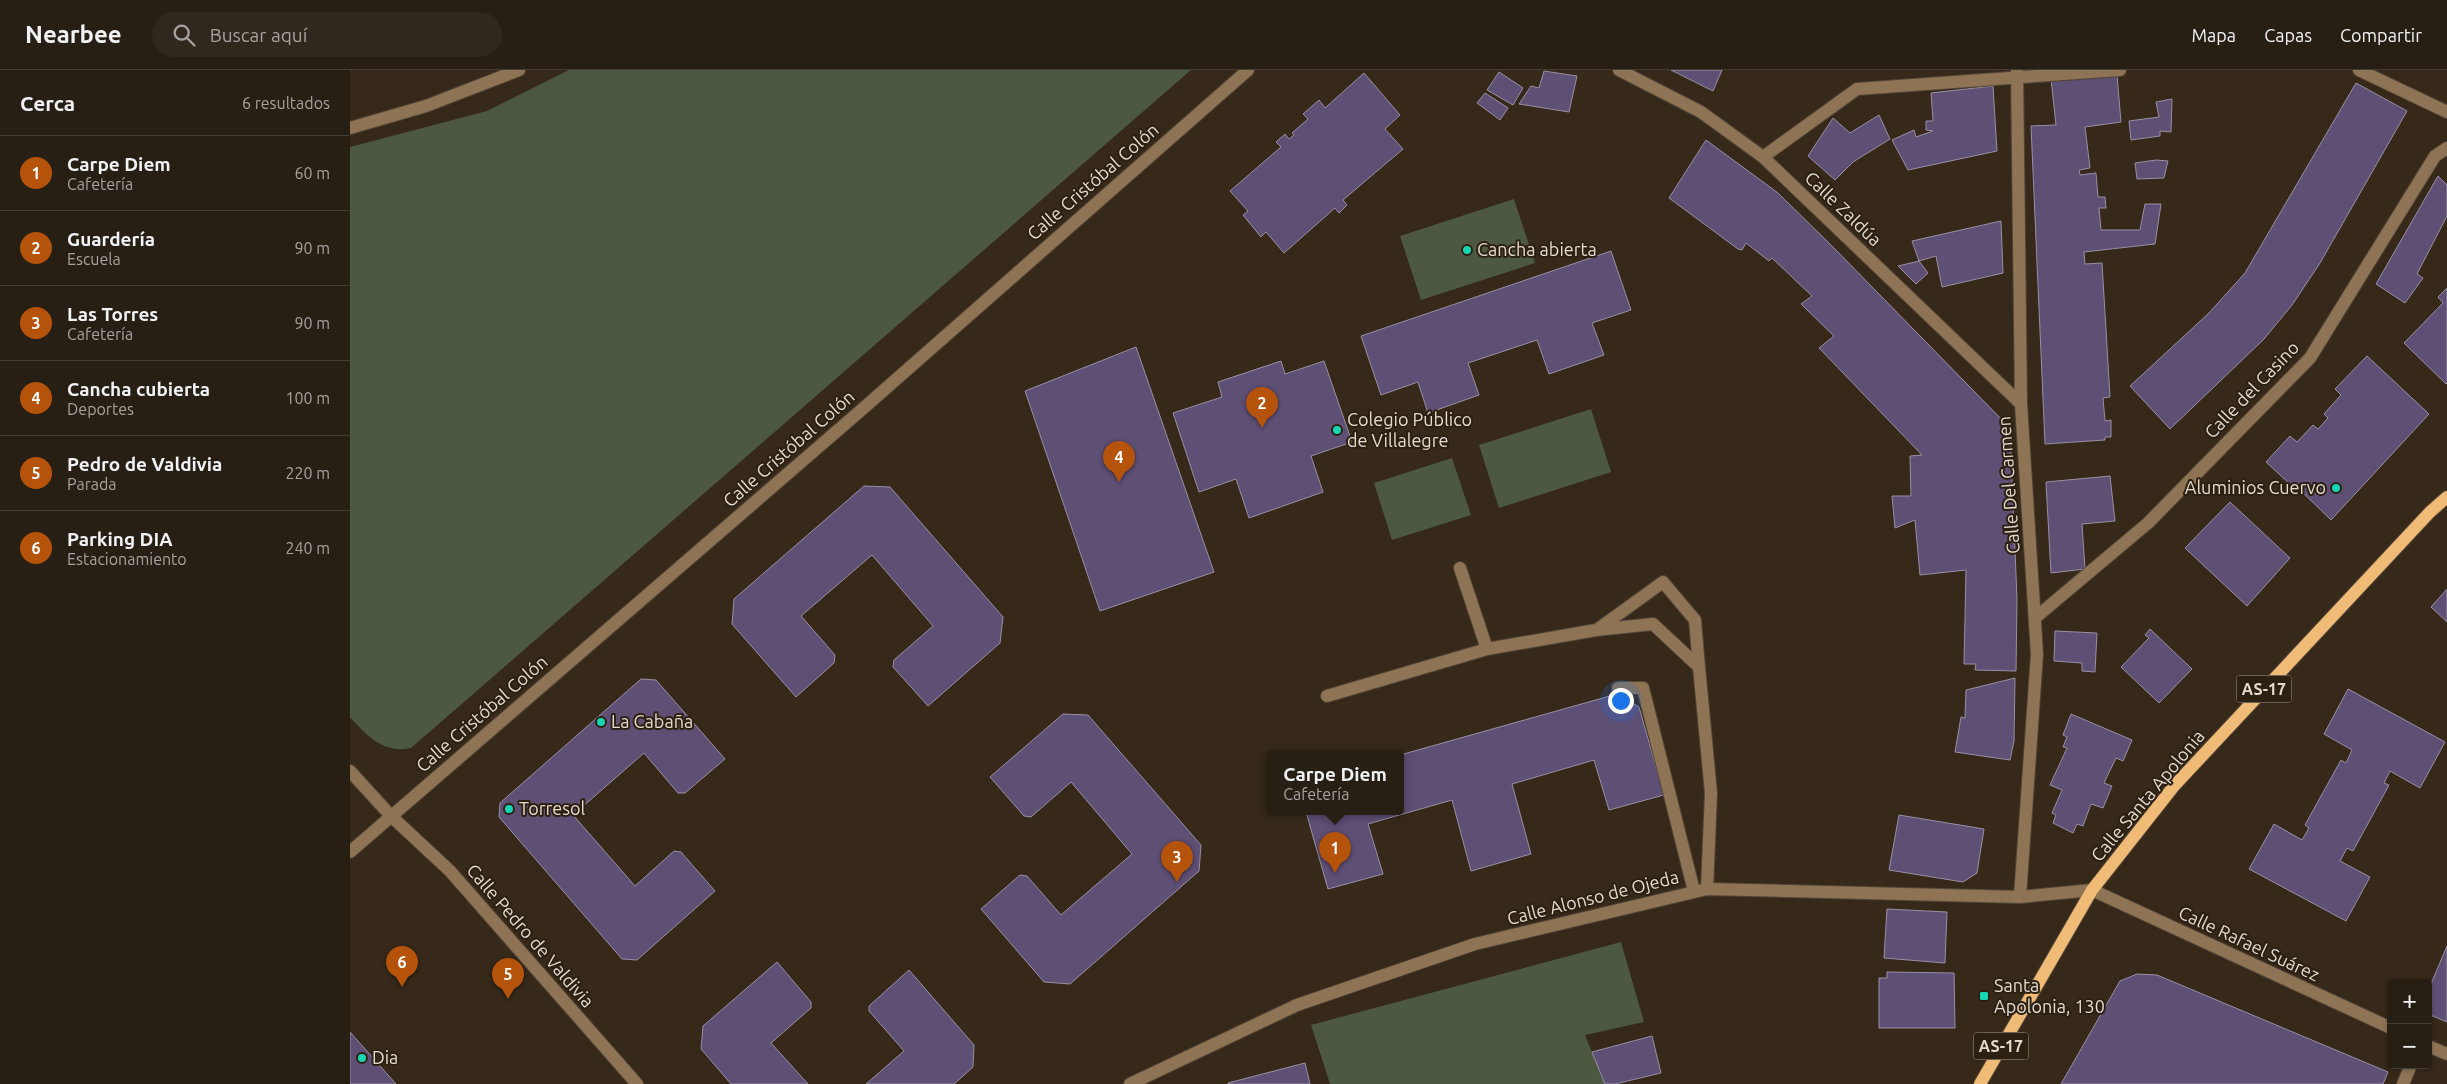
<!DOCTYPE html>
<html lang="es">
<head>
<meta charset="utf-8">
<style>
	:root { --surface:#281f14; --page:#30271d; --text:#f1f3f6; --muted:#a5a2a0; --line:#443d34; --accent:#b45309 }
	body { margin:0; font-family:Ubuntu,sans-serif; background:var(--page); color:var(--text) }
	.controls { position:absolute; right:15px; bottom:15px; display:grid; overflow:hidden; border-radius:5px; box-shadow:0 1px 4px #0004 }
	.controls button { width:45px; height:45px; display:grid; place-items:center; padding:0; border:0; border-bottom:1px solid var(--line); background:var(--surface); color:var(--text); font:25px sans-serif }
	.you { position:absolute; left:1270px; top:630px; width:18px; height:18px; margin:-12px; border:4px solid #fff; border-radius:50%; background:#1a73e8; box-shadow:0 0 0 8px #1a73e833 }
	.badge { display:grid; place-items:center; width:32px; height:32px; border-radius:50%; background:var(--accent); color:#fff; font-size:16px; font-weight:700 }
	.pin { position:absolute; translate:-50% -41px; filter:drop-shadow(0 1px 2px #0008) }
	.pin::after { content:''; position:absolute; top:26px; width:18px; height:15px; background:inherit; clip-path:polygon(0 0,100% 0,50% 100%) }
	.popup { position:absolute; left:916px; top:680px; width:138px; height:65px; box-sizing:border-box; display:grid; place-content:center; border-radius:5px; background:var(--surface); filter:drop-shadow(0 1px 4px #0005); font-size:16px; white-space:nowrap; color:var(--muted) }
	.popup b { font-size:19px; color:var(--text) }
	.popup::after { content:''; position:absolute; left:50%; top:100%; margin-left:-10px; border:10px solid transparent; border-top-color:var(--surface) }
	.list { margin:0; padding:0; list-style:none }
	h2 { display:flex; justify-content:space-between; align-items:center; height:65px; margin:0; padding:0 20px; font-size:21px }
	h2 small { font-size:16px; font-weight:400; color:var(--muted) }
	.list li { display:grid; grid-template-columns:32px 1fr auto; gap:15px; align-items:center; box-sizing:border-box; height:75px; padding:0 20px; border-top:1px solid var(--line) }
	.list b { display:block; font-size:19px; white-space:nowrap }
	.list p { margin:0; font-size:16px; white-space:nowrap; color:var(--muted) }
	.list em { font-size:16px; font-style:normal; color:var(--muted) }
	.icon { flex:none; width:28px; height:28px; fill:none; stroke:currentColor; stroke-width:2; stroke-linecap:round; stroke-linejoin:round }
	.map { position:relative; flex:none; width:2097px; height:1014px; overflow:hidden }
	header { display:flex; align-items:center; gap:30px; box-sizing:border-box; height:70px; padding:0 25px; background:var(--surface); border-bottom:1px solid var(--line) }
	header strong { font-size:24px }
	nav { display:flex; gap:28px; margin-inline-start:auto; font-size:18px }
	.search { width:350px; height:45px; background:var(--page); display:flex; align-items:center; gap:12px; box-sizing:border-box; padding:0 18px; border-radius:28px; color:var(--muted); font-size:19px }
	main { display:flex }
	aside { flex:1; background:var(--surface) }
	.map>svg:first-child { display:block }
	.green { fill:#4c5840 }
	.building { fill:#5e4f75; stroke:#9890a5 }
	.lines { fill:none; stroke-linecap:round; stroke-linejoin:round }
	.minor-casing { stroke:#524537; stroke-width:14 }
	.major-casing { stroke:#524537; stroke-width:14 }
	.minor { stroke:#8e7454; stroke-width:12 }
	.major { stroke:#f0ba77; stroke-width:12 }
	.poi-dot { fill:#16d5b3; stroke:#2c2011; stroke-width:2 }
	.labels { text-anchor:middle; stroke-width:4; stroke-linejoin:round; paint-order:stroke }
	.shield { fill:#2c2011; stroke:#aca297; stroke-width:1 }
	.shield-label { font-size:16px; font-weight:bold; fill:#e3dad1 }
	.street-label { font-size:18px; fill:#e3dad1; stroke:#2c2011 }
	.poi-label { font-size:18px; fill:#e3dad1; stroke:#2c2011; text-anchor:start }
</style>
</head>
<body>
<header>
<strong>Nearbee</strong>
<div class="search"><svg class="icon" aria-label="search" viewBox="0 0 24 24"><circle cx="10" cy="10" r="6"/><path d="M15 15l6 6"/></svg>Buscar aquí</div>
<nav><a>Mapa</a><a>Capas</a><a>Compartir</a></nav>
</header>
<main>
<aside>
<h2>Cerca<small>6 resultados</small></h2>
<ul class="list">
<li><span class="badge">1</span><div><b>Carpe Diem</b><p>Cafetería</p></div><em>60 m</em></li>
<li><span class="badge">2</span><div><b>Guardería</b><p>Escuela</p></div><em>90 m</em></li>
<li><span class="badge">3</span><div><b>Las Torres</b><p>Cafetería</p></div><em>90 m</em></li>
<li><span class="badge">4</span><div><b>Cancha cubierta</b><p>Deportes</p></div><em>100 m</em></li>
<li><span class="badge">5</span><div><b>Pedro de Valdivia</b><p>Parada</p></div><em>220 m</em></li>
<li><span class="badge">6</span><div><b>Parking DIA</b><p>Estacionamiento</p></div><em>240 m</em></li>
</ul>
</aside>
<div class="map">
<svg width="2097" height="1014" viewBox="0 0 2097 1014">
	<rect width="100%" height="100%" fill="#36291a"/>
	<path class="green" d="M219 0H841L61 678C34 684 17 666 0 647V77L137 41Z
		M1164 129 1185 193 1071 230 1050 166Z
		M1241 339 1261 402 1149 438 1129 375Z
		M1102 388 1121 445 1042 470 1024 413Z
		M1271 872 1294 952 1235 965 1255 1014H980L961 955Z"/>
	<path class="building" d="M1321 0H1372L1363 21Z
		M1194 1 1227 6 1219 42 1169 34 1181 16 1189 18Z
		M1149 2 1173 18 1163 35 1137 20Z
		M1014 3 1050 45 1035 59 1053 79 993 130 997 135 989 143 985 138 934 183 916 162 911 167 893 145 898 141 880 121 931 77 926 72 935 64 939 69 944 65 942 63 958 49 953 44 969 30 975 38Z
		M1767 5 1771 52 1735 57 1740 98 1729 100 1730 105 1746 103 1748 127H1755L1756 138H1749L1751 160H1790L1795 134H1811L1805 174 1734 182 1735 194 1752 193 1760 327 1753 328 1755 351 1761 350V367H1755V370L1695 374 1681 56 1706 55 1701 9Z
		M2006 13 2057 41 1970 193 1942 235 1914 269 1820 359 1780 316 1859 243 1895 203Z
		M1643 16 1647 81 1558 100 1542 70 1564 60 1566 67 1583 61 1576 60V51H1583L1581 23Z
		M1135 23 1158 38 1150 50 1127 33Z
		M1822 29 1821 62 1810 61V66L1781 70 1779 51 1809 47 1806 32Z
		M1529 45 1540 69 1503 92 1485 110 1458 86 1483 48 1500 63Z
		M1356 70 1428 123 1482 176 1660 358 1667 529 1666 601 1625 600 1626 594H1614L1616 500 1570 505 1565 450 1545 458 1542 426H1561L1560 386 1572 385 1469 278 1484 266 1451 234 1462 226 1422 188 1419 191 1396 173 1392 180 1388 179 1319 128Z
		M1806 90 1818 91 1814 108 1787 109 1785 93Z
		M2088 106 2097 115V146L2067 204 2073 208 2055 233 2026 214Z
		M1651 151 1653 203 1592 217 1586 186 1569 191 1562 171Z
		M1261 181 1281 240 1242 253 1254 285 1199 304 1187 270 1118 293 1129 325 1078 343 1068 312 1031 325 1011 266Z
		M1569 191 1578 203 1566 214 1548 196Z
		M2097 218V313L2096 314 2054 273 2093 233 2088 227Z
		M786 277 864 502 750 541 675 321Z
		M2017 286 2079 344 1981 450 1945 415 1943 417 1916 392 1940 366 1947 372 1963 355 1968 359 1978 348 1974 344 1991 325 1985 319Z
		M931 291 935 304 974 291 1002 372 961 386 973 422 899 448 886 409 849 422 823 343 872 327 868 312Z
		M1760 406 1765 451 1732 454 1735 499 1701 503 1696 412Z
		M514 416 540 417 653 547 650 573 578 636 543 597 544 590 583 556 522 485 451 546 485 585 484 593 446 627 382 554 384 529Z
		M1880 432 1940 488 1897 536 1835 478Z
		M2097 519V552L2081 537Z
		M1800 559 1842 599 1809 633 1771 597 1799 568 1795 565Z
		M1705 561 1747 563 1745 602 1732 601V593L1704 591Z
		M1665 608 1664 671 1660 690 1605 682 1611 647 1615 648 1616 620Z
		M291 609 306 610 375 689 335 723H328L294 683 223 745 285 816 324 781 331 782 365 821 287 890 272 889 149 747 150 733Z
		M1998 619 2095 672 2070 718 2040 701 2034 713 2039 715 2003 781 1997 778 1990 791 2020 807 1996 851 1899 799 1924 754 1952 770 1959 758 1955 755 1991 690 1996 693 2002 680 1974 664Z
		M1267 624 1289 637 1314 725 1259 740 1244 690 1162 714 1181 784 1121 801 1102 730 1018 754 1033 804 978 819 956 742H1050V685Z
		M713 644 738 645 851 775 849 801 720 914 694 912 631 839 670 805 677 806 711 845 782 784 721 712 681 747 674 746 640 707Z
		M1721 644 1782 670 1773 691 1766 688 1754 713 1762 716 1753 738 1741 734 1733 756 1727 754 1723 763 1703 753 1706 745 1702 743 1712 720 1700 715 1717 678 1713 677 1717 667 1713 665Z
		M1549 745 1634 759 1627 803 1613 812 1539 800Z
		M1537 839 1597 842 1595 893 1534 888Z
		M2097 876V952L2078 944V921Z
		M427 892 461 932V938L421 973 458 1014H381L351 979 353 956Z
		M559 900 624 975 623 997 604 1014H516L554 981 519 941V936Z
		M1537 902 1604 903 1605 958H1529V908H1537Z
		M1787 904 1807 905 2038 1002 2033 1014H1711L1770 911Z
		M0 962 46 1014H0Z
		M1302 966 1311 1003 1265 1014H1255L1242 982Z
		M955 993 960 1014H878V1013Z"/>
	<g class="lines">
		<g class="minor-casing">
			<path id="minor" d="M1269 0 1351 42 1413 87 1671 334
				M1667 0 1671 334 1687 584 1670 827
				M2009 0 2097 42
				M0 58 76 36 169 0
				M1413 87 1507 19 1770 0
				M1110 498 1137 579
				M1685 548 1798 453 1960 288 2085 86 2097 78
				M1248 559 1313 512 1345 550 1349 597
				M1268 618H1293L1344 821
				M977 626 1137 579 1246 560 1303 554 1349 597 1361 723 1357 819
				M0 701 41 746 100 801 287 1014
				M0 782 509 342 898 0
				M2078 976 2097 984
				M780 1014 947 935 1125 874 1357 819 1670 827 1742 820 2041 958
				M2053 1014 2061 995"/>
		</g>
		<g class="major-casing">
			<path id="major" d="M1630 1014 1742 820 1824 716 2080 442 2097 427"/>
		</g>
		<use href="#minor" class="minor"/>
		<use href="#major" class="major"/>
	</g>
	<g class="poi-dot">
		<circle cx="1117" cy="180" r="5"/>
		<circle cx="987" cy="360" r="5"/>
		<circle cx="1986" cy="418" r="5"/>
		<circle cx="251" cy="652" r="5"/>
		<circle cx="159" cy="739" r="5"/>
		<rect x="1629" y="921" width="10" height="10" rx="2.5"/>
		<circle cx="12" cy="988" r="5"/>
	</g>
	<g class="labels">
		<g class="shield">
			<rect x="1886.5" y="605.5" width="55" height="27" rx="4"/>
			<rect x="1623.5" y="962.5" width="55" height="27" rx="4"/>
		</g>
		<g class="shield-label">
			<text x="1914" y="625">AS-17</text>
			<text x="1651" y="982">AS-17</text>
		</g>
		<g class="street-label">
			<text transform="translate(743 112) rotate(-41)" y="6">Calle Cristóbal Colón</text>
			<text transform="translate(1493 139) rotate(44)" y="6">Calle Zaldúa</text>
			<text transform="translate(1902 320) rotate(-46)" y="6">Calle del Casino</text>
			<text transform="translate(439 379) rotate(-41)" y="6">Calle Cristóbal Colón</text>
			<text transform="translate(1659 415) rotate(-94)" y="6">Calle Del Carmen</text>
			<text transform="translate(132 644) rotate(-41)" y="6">Calle Cristóbal Colón</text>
			<text transform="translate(1798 726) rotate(-50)" y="6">Calle Santa Apolonia</text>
			<text transform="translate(1243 828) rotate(-14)" y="6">Calle Alonso de Ojeda</text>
			<text transform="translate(180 866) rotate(49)" y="6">Calle Pedro de Valdivia</text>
			<text transform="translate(1899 874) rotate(25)" y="6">Calle Rafael Suárez</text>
		</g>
		<g class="poi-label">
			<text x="1127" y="186">Cancha abierta</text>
			<text x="997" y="356">Colegio Público<tspan x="997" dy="21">de Villalegre</tspan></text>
			<text x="1976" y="424" text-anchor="end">Aluminios Cuervo</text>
			<text x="261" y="658">La Cabaña</text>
			<text x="169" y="745">Torresol</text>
			<text x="1644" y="922">Santa<tspan x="1644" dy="21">Apolonia, 130</tspan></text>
			<text x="22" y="994">Dia</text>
		</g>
	</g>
</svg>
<div class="controls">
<button>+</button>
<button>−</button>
</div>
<div class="you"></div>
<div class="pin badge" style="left:985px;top:803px">1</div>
<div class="popup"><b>Carpe Diem</b>Cafetería</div>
<div class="pin badge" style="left:912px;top:358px">2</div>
<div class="pin badge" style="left:827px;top:812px">3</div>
<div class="pin badge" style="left:769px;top:412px">4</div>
<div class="pin badge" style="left:158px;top:929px">5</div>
<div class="pin badge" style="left:52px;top:917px">6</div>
</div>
</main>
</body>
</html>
